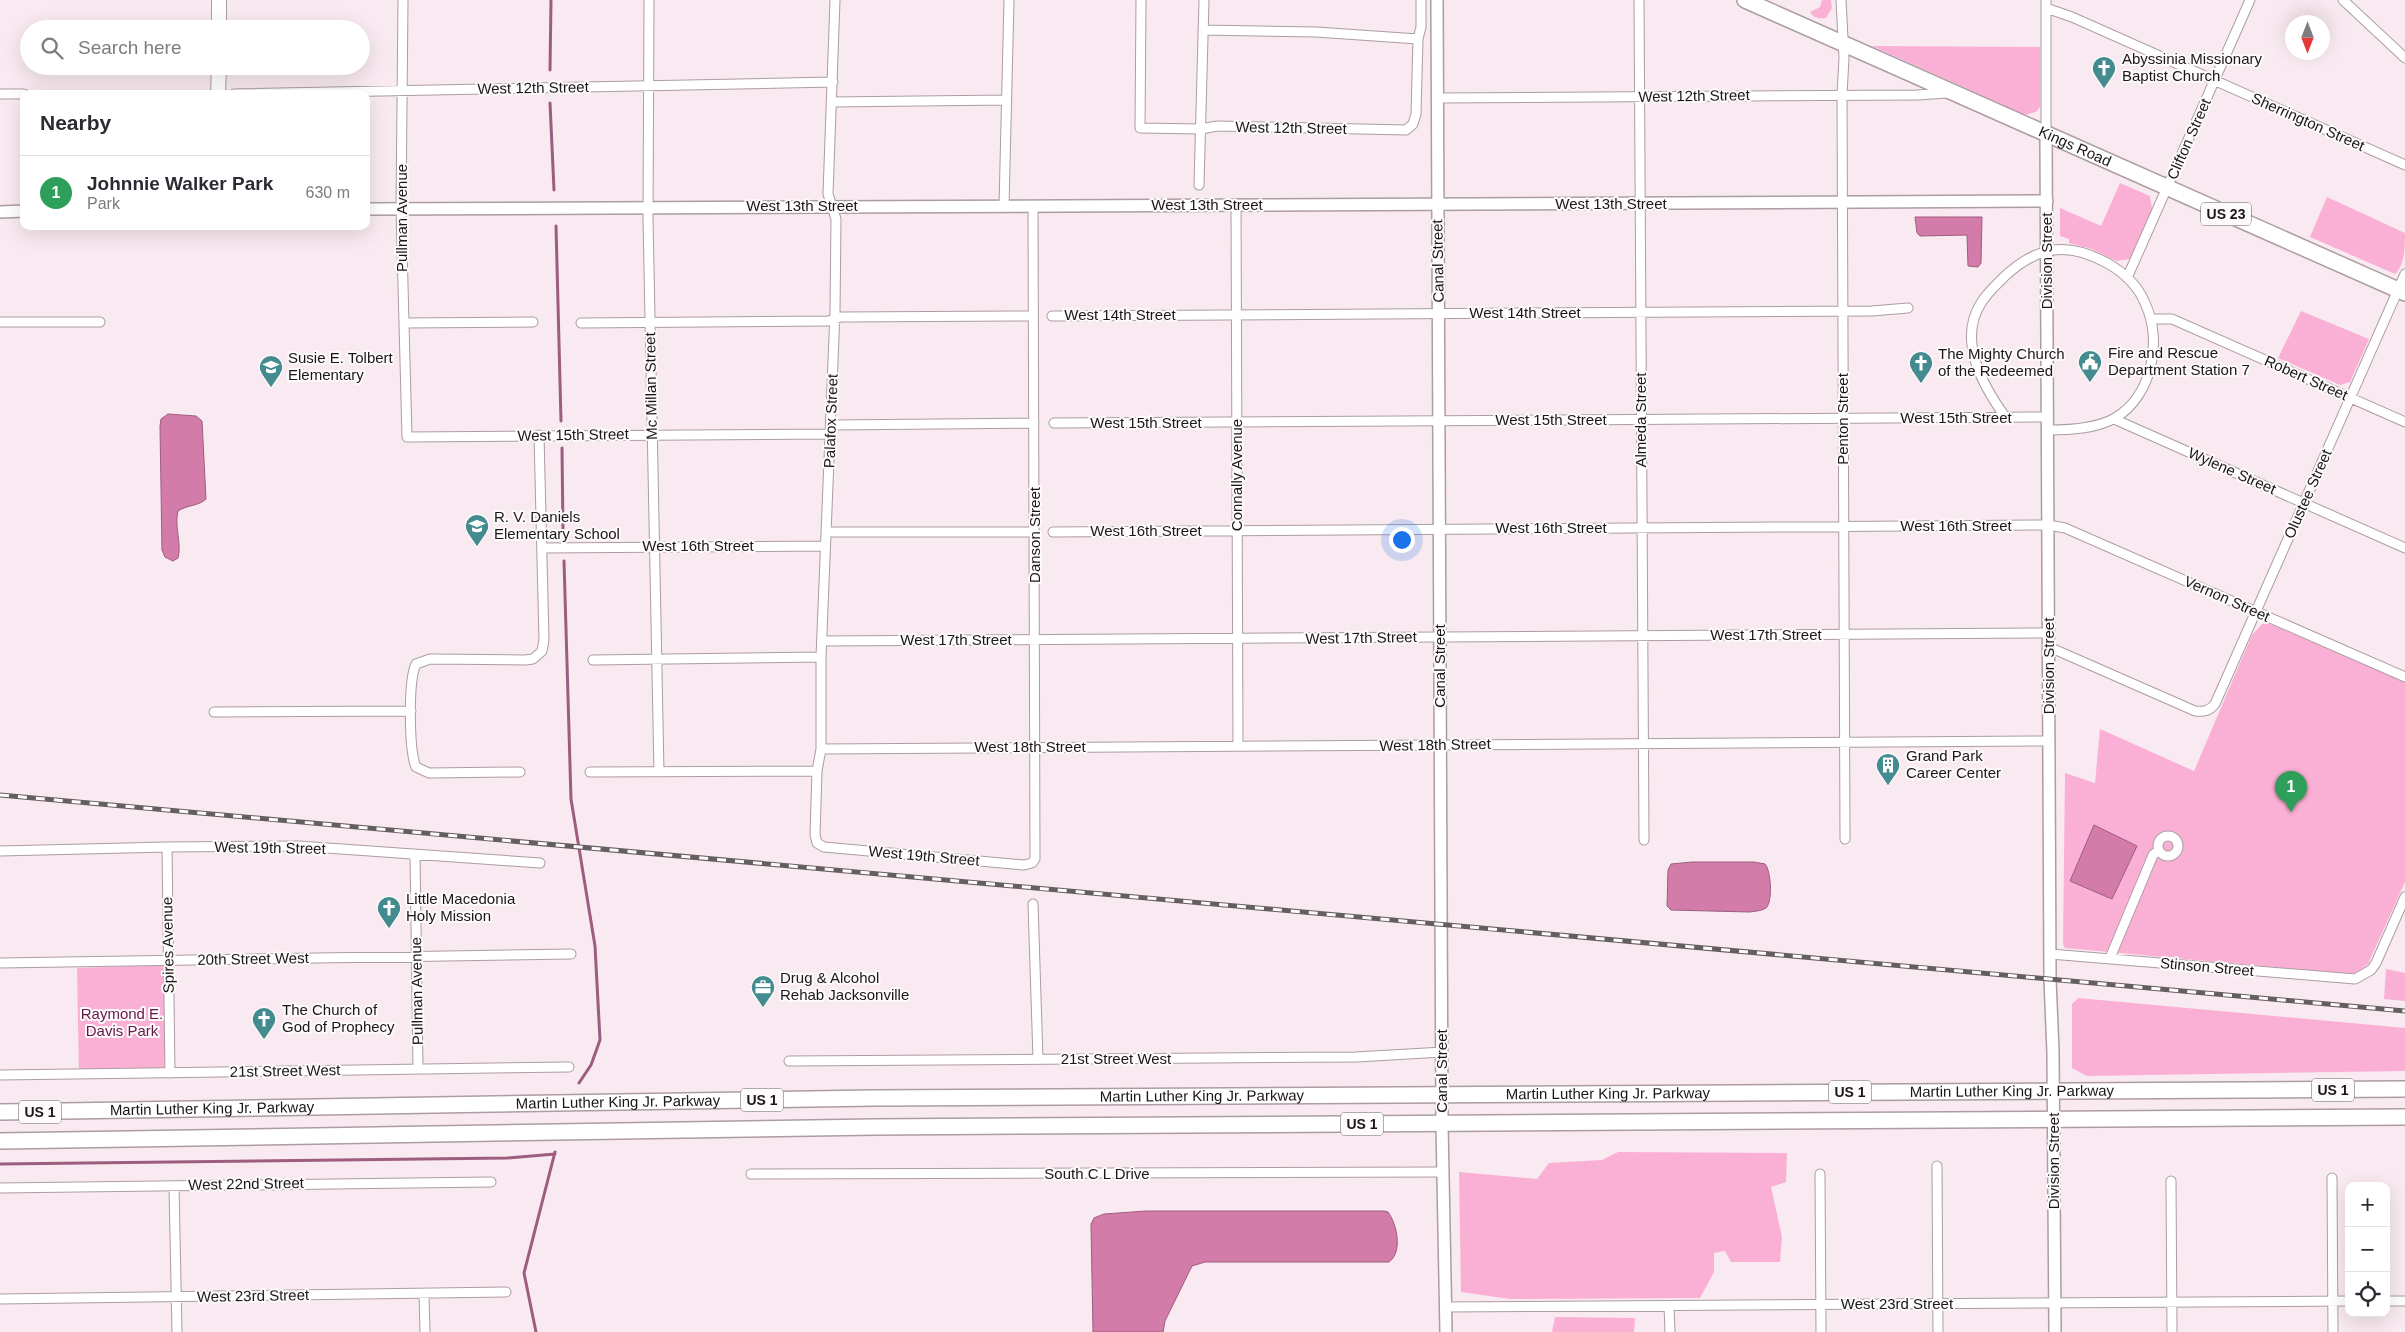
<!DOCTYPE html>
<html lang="en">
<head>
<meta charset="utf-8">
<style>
	:root { --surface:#fff; --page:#f7f7f7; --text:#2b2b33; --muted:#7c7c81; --line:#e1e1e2; --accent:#438b8e }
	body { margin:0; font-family:Arial,sans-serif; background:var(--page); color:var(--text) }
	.controls { position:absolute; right:15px; bottom:15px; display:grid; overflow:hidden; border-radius:10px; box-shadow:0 5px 20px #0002 }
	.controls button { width:45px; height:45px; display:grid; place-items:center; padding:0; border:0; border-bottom:1px solid var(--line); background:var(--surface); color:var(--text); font:25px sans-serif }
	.compass { position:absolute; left:2285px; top:15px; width:45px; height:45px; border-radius:50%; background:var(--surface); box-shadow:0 5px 20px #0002; rotate:180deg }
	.you { position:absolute; left:1401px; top:539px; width:18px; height:18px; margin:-12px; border:4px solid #fff; border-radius:50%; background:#1a73e8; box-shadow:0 0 0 8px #1a73e833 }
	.badge { display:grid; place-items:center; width:32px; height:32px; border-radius:50%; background:var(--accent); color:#fff; font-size:16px; font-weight:700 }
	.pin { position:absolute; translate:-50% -41px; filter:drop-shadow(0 1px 2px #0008) }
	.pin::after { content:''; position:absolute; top:26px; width:18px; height:15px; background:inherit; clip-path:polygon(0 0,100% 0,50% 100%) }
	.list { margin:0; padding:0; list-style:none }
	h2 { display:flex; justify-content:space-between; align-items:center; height:65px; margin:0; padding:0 20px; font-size:21px }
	h2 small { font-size:16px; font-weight:400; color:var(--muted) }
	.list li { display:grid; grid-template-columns:32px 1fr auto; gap:15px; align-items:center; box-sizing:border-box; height:75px; padding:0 20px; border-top:1px solid var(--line) }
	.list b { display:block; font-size:19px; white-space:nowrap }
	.list p { margin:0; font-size:16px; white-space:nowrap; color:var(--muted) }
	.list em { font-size:16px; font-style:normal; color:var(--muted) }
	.icon { flex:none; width:28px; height:28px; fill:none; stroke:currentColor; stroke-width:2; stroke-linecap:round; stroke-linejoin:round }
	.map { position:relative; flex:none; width:2405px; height:1332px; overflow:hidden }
	.search { position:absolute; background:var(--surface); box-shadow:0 5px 20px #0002; left:20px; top:20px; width:350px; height:55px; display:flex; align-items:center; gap:12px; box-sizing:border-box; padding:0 18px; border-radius:28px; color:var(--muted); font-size:19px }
	.panel { position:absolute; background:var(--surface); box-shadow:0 5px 20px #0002; left:20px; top:90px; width:350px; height:140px; border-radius:10px }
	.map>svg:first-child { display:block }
	.green { fill:#fab0d4 }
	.water { fill:#d47ca9; stroke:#9c5d7e }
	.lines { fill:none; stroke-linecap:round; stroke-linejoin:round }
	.stream { stroke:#9c5d7e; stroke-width:3 }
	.minor-casing { stroke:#ab9da3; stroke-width:11 }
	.tertiary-casing { stroke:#ab9da3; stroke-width:14 }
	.secondary-casing { stroke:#ab9da3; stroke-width:16 }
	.primary-casing { stroke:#ab9da3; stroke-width:18 }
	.trunk-casing { stroke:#ab9da3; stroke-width:18 }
	.minor { stroke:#fff; stroke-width:9 }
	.tertiary { stroke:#fff; stroke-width:11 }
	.secondary { stroke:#fff; stroke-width:14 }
	.primary { stroke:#fff; stroke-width:15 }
	.trunk { stroke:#fff; stroke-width:15 }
	.rail-casing { stroke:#655d60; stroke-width:5 }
	.rail { stroke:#fdfafb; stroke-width:3; stroke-dasharray:9; stroke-linecap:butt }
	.labels { text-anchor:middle; stroke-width:4; stroke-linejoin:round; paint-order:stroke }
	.shield { fill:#fdfafb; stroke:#5f5a5c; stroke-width:1 }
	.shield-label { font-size:14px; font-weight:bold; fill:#1b1618 }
	.poi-label { font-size:15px; fill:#1b1618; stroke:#fdfafb; text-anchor:start }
	.street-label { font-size:15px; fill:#1b1618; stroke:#fdfafb }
	.park-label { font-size:15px; fill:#661746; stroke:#fdfafb }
</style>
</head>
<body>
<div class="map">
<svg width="2405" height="1332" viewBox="0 0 2405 1332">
	<rect width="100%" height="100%" fill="#f9e9f0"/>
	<path class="green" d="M1822 0H1831L1832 8 1826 18C1820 19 1813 18 1810 12L1820 7Z
		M1872 46 2040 47V107L2036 112 2025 115Z
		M2120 183 2150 196 2152 209 2130 259 2116 261 2092 249 2069 243V239L2060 236V208L2101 226Z
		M2327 197 2405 233C2405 247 2405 264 2395 274L2310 237Z
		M2301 311 2369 339 2350 382 2340 385 2278 358Z
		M2269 623 2405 682V882L2368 964 2357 973 2349 974 2065 948 2063 944 2065 773 2095 783 2100 729 2194 771 2252 635 2262 624Z
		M165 965 167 1078H79L77 968Z
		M2386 969 2405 973V1001L2384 999Z
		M2078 998 2405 1028V1071L2087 1076 2072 1068V1004Z
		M1618 1152 1787 1153 1786 1182 1771 1187 1782 1237 1780 1262H1731L1725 1251 1714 1253V1272L1700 1298 1510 1299 1461 1292 1459 1172 1537 1179 1549 1163 1602 1160Z
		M1555 1317 1635 1318 1634 1332H1552Z"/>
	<path class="water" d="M1915 217H1982L1981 263 1978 267 1968 266 1967 235 1920 236 1917 233Z
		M168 414 196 416 202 421 206 499C199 506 187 505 178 511 174 526 182 543 178 558L173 561 165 557 162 550 160 426 161 419Z
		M2094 825 2137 846 2112 899 2070 881Z
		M1692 862H1754L1765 864C1771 870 1773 902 1766 908 1762 911 1755 911 1750 912L1671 910 1667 906 1668 870 1671 864Z
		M1146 1211H1384L1388 1212C1397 1224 1403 1252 1389 1262H1205L1192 1266 1165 1321 1163 1332H1093L1091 1224 1094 1218 1104 1214Z"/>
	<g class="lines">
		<path class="stream" d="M550 70 551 0
			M550 103 554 190
			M556 226 561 421
			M562 448 563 532
			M564 561 571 799 595 946 600 1040 591 1065 579 1083
			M0 1164 507 1158 555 1154
			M536 1332 524 1273 555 1152"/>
		<g class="minor-casing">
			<path id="minor" d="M403 0 401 209 407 437 830 434
				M649 0 648 218 659 772
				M835 0 828 194 836 219 835 312 821 657V749L817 771 815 835 817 843 824 847 1024 865 1032 863 1035 859 1033 206
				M1141 0 1140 128 1201 129 1217 126 1406 130 1413 124 1416 114 1418 39 1316 32 1203 30
				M1639 0 1644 840
				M1841 0 1844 58 1842 95 1845 839
				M2046 0V135
				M2343 0 2405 58
				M2046 8 2072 17 2405 165
				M1418 39 1421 27V0
				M0 94H24
				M234 94 833 82
				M1438 98 1917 95 1947 93
				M832 102 1005 100
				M1199 185 1204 0
				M1236 205 1238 746
				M1004 206 1009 0
				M2127 278 2250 0
				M1052 316 1872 311 1908 308
				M2151 319H2172L2405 422
				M0 322H100
				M404 323 533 322
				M581 323 828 321 841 317 1033 316
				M2006 418C1983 386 1957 341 1981 303 1987 293 1996 285 2004 277 2037 246 2067 241 2107 263 2123 272 2138 286 2145 303 2163 341 2152 396 2115 418 2096 429 2069 430 2048 430
				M2114 419 2405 548
				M1054 423 2048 417
				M831 425 1034 423
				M828 532H1035
				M1053 532 2048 525 2065 528 2405 677
				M542 548 825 546
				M823 641 2049 633
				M2049 647 2195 711C2204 712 2209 711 2215 704L2405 274
				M593 660 821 657
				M214 712 411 711
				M821 749 2049 741
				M520 772 429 773 416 767C409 751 408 680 416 664L430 659 525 660 533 659 542 651 544 640 539 435
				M590 772 817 771
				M2158 846a10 10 0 1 1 20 0a10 10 0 1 1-20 0Z
				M167 847 170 1073
				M0 851 167 847 299 846 540 863
				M415 854 418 1068
				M1033 904 1038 1059
				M2050 954 2355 979 2371 970 2376 963 2405 897
				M2110 958 2153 855 2159 850
				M0 963 571 954
				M789 1061 1356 1057 1443 1052
				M0 1075 569 1067
				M1937 1166 1938 1332
				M751 1174 1443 1172
				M1820 1174 1821 1332
				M2332 1178 2333 1332
				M2171 1181 2172 1332
				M174 1186 177 1332
				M0 1188 491 1182
				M424 1294 425 1332
				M0 1299 506 1292
				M2386 1301H2405
				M1669 1306 1670 1332
				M1445 1307 2349 1301"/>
		</g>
		<g class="tertiary-casing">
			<path id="tertiary" d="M1437 0 1442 1124 1446 1332
				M2046 135 2050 979 2053 1052 2055 1332
				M366 209C926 203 1487 208 2047 201
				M0 212 24 211"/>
		</g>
		<g class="secondary-casing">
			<path id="secondary" d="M219 29V0
				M218 94 219 66"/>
		</g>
		<g class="primary-casing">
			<g id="primary">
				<path id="s1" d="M1745 0 2405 293"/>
			</g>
		</g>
		<g class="trunk-casing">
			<g id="trunk">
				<path id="s2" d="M0 1112 874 1098 2405 1089"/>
				<path d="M0 1141 875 1127 2405 1117"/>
			</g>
		</g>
		<use href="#minor" class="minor"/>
		<use href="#tertiary" class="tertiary"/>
		<use href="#secondary" class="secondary"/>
		<use href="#primary" class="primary"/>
		<use href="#trunk" class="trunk"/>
		<g class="rail-casing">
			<path id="rail" d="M0 795 2405 1011"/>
		</g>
		<use href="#rail" class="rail"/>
	</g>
	<defs>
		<g id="church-pin" transform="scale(1.25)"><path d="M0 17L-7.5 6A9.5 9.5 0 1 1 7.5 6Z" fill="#438b8e" stroke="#fdfafb"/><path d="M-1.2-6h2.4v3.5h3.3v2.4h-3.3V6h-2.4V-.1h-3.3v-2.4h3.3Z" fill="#fff"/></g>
		<g id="civic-pin" transform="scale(1.25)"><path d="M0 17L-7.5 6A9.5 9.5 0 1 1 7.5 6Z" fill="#438b8e" stroke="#fdfafb"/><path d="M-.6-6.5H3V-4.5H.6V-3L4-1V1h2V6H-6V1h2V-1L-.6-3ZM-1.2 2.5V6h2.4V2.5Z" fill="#fff"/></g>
		<g id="school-pin" transform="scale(1.25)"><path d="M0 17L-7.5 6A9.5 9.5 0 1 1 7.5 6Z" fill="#438b8e" stroke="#fdfafb"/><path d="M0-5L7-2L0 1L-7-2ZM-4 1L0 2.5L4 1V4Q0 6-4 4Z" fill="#fff"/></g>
		<g id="building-pin" transform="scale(1.25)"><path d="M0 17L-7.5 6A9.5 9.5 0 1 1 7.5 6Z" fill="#438b8e" stroke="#fdfafb"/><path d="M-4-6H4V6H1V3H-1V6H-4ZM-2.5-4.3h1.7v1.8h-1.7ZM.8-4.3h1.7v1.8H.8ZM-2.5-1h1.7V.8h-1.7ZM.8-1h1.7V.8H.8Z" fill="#fff"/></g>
		<g id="office-pin" transform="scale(1.25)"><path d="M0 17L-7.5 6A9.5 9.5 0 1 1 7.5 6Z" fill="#438b8e" stroke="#fdfafb"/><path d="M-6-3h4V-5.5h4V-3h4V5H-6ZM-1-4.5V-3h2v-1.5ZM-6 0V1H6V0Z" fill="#fff"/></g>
	</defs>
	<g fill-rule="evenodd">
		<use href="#church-pin" x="2104" y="68"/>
		<use href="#civic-pin" x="2090" y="362"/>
		<use href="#church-pin" x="1921" y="363"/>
		<use href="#school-pin" x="271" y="367"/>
		<use href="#school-pin" x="477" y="526"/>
		<use href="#building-pin" x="1888" y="765"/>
		<use href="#church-pin" x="389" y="908"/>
		<use href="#office-pin" x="763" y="987"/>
		<use href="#church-pin" x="264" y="1019"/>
	</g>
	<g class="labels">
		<g class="shield">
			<rect x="2201" y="202.5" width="50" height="23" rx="4"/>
			<rect x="2312" y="1078.5" width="42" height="23" rx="4"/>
			<rect x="1829" y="1080.5" width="42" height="23" rx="4"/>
			<rect x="741" y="1088.5" width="42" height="23" rx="4"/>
			<rect x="19" y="1100.5" width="42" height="23" rx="4"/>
			<rect x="1341" y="1112.5" width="42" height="23" rx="4"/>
		</g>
		<g class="shield-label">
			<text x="2226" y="219">US 23</text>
			<text x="2333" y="1095">US 1</text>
			<text x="1850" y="1097">US 1</text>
			<text x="762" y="1105">US 1</text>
			<text x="40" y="1117">US 1</text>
			<text x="1362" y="1129">US 1</text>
		</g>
		<g class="poi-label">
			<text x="2122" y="64">Abyssinia Missionary<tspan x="2122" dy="17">Baptist Church</tspan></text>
			<text x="2108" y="358">Fire and Rescue<tspan x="2108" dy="17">Department Station 7</tspan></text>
			<text x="1938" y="359">The Mighty Church<tspan x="1938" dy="17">of the Redeemed</tspan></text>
			<text x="288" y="363">Susie E. Tolbert<tspan x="288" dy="17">Elementary</tspan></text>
			<text x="494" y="522">R. V. Daniels<tspan x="494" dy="17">Elementary School</tspan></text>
			<text x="1906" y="761">Grand Park<tspan x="1906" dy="17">Career Center</tspan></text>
			<text x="406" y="904">Little Macedonia<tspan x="406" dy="17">Holy Mission</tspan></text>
			<text x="780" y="983">Drug &amp; Alcohol<tspan x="780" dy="17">Rehab Jacksonville</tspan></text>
			<text x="282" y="1015">The Church of<tspan x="282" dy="17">God of Prophecy</tspan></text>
		</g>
		<g class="street-label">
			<text transform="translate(533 88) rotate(-1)" y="5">West 12th Street</text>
			<text transform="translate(1694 96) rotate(-1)" y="5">West 12th Street</text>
			<text transform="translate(2308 122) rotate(24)" y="5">Sherrington Street</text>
			<text transform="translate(1291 128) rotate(1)" y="5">West 12th Street</text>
			<text transform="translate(2189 139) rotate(-66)" y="5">Clifton Street</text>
			<text dy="5" stroke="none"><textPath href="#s1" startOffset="361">Kings Road</textPath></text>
			<text x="1611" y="209">West 13th Street</text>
			<text x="1207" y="210">West 13th Street</text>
			<text x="802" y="211">West 13th Street</text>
			<text transform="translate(402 218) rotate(-90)" y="5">Pullman Avenue</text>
			<text transform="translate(1438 261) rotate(-91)" y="5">Canal Street</text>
			<text transform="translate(2047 261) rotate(-90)" y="5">Division Street</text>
			<text x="1525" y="318">West 14th Street</text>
			<text x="1120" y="320">West 14th Street</text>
			<text transform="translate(2306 378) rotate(24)" y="5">Robert Street</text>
			<text transform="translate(651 386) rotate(-91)" y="5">Mc Millan Street</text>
			<text x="1956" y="423">West 15th Street</text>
			<text transform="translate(1843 419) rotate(-90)" y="5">Penton Street</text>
			<text x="1551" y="425">West 15th Street</text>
			<text transform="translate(1641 420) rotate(-90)" y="5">Almeda Street</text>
			<text transform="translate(831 421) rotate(-88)" y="5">Palafox Street</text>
			<text x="1146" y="428">West 15th Street</text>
			<text transform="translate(573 435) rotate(-1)" y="5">West 15th Street</text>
			<text transform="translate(2232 471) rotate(24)" y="5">Wylene Street</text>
			<text transform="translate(1237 475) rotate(-90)" y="5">Connally Avenue</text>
			<text transform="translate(2308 494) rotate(-66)" y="5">Olustee Street</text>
			<text x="1956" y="531">West 16th Street</text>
			<text x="1551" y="533">West 16th Street</text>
			<text x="1146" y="536">West 16th Street</text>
			<text transform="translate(1035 535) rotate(-90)" y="5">Danson Street</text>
			<text x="698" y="551">West 16th Street</text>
			<text transform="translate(2227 599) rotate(24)" y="5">Vernon Street</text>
			<text x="1766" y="640">West 17th Street</text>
			<text transform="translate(1361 638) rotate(-1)" y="5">West 17th Street</text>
			<text x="956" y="645">West 17th Street</text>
			<text transform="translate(1440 666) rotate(-90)" y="5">Canal Street</text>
			<text transform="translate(2049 666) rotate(-90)" y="5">Division Street</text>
			<text transform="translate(1435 745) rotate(-1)" y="5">West 18th Street</text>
			<text x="1030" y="752">West 18th Street</text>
			<text transform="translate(270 848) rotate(1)" y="5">West 19th Street</text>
			<text transform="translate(924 856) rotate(5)" y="5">West 19th Street</text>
			<text transform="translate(168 945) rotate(-91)" y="5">Spires Avenue</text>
			<text transform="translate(253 959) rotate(-1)" y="5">20th Street West</text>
			<text transform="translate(2207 967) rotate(5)" y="5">Stinson Street</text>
			<text transform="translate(417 991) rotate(-91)" y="5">Pullman Avenue</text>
			<text x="1116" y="1064">21st Street West</text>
			<text transform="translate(285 1071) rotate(-1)" y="5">21st Street West</text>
			<text transform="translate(1442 1071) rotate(-90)" y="5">Canal Street</text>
			<text dy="5" stroke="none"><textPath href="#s2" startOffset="2012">Martin Luther King Jr. Parkway</textPath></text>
			<text dy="5" stroke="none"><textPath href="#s2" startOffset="1608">Martin Luther King Jr. Parkway</textPath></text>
			<text dy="5" stroke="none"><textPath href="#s2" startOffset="1202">Martin Luther King Jr. Parkway</textPath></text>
			<text dy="5" stroke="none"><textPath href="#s2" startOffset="618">Martin Luther King Jr. Parkway</textPath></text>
			<text dy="5" stroke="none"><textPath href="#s2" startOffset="212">Martin Luther King Jr. Parkway</textPath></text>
			<text transform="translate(2054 1161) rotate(-90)" y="5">Division Street</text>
			<text x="1097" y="1179">South C L Drive</text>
			<text transform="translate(246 1184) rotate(-1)" y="5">West 22nd Street</text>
			<text transform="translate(253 1296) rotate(-1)" y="5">West 23rd Street</text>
			<text x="1897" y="1309">West 23rd Street</text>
		</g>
		<g class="park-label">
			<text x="122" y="1019">Raymond E.<tspan x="122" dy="17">Davis Park</tspan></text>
		</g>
	</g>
</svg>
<div class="controls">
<button>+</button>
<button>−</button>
<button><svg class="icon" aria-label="locate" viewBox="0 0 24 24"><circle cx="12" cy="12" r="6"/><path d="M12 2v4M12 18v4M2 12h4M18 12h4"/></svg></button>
</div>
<svg class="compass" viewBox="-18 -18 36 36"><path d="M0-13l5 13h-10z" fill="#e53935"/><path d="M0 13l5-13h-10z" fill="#7c7c81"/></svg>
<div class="you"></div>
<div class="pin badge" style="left:2291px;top:812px;background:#2e9e5b">1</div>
<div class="search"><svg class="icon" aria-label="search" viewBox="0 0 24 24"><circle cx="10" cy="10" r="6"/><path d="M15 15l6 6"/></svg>Search here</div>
<section class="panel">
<h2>Nearby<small></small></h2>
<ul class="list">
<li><span class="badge" style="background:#2e9e5b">1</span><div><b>Johnnie Walker Park</b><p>Park</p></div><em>630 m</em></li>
</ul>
</section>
</div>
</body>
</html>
